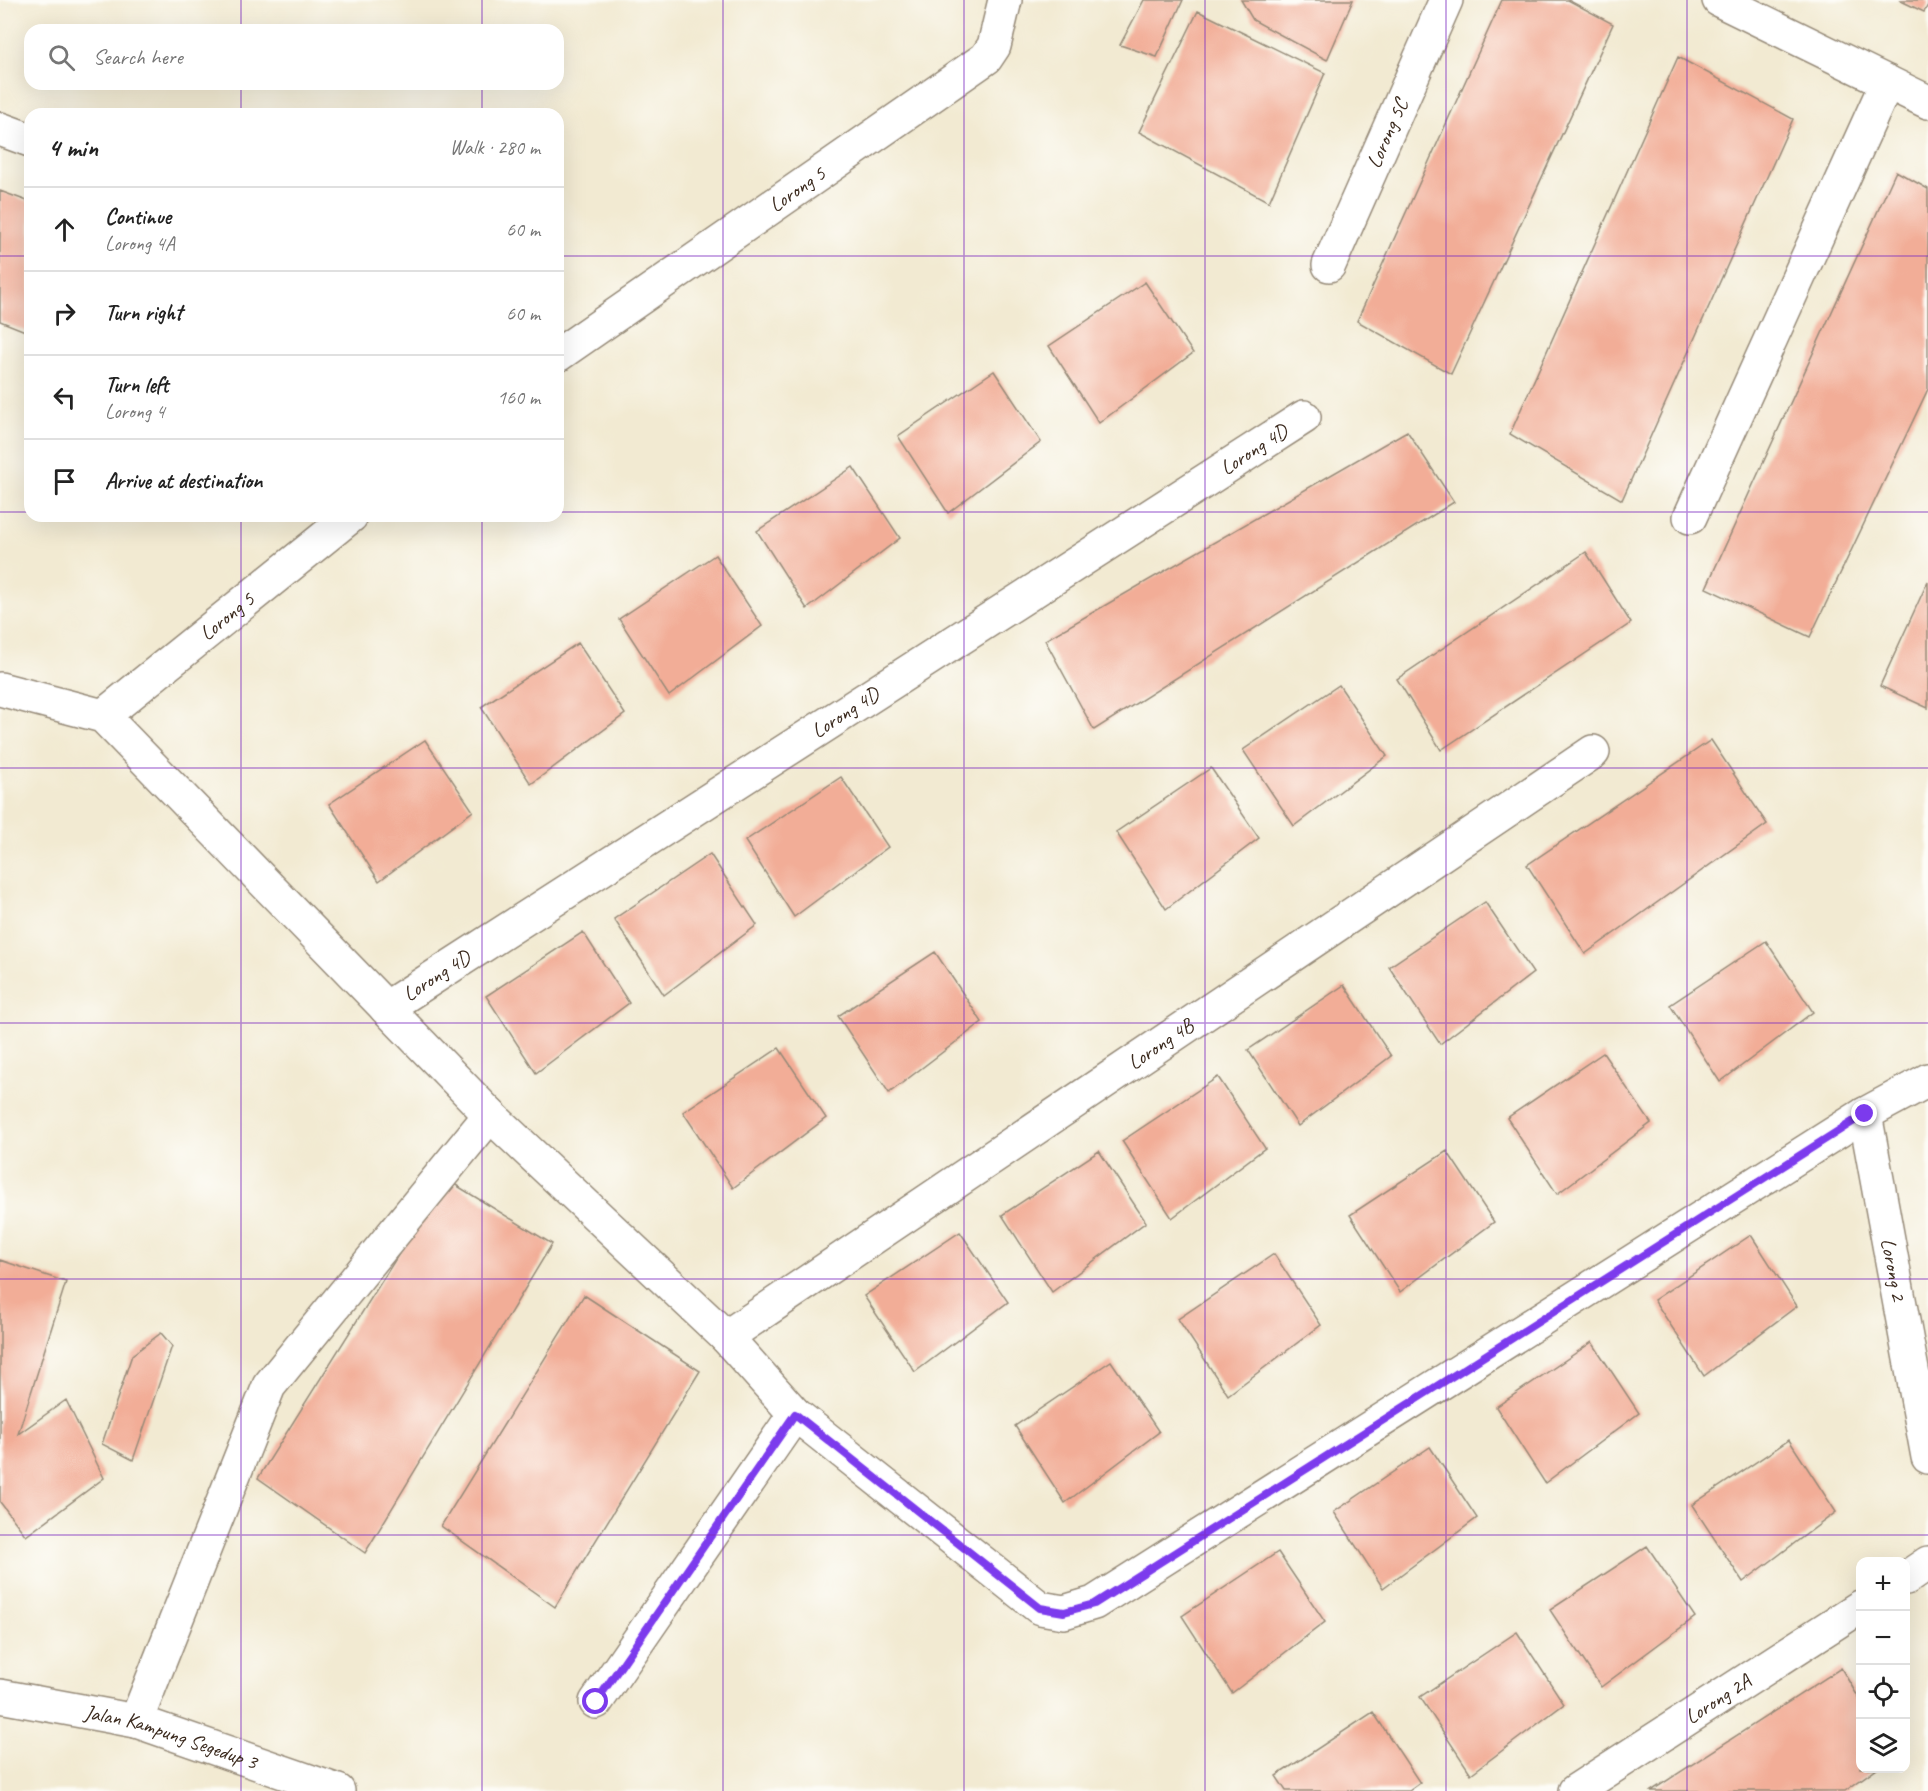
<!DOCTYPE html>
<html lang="en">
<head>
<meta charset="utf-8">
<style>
	:root { --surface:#fff; --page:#f6f6f6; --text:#222; --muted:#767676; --line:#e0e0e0 }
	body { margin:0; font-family:Caveat,sans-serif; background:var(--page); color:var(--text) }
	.controls { position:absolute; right:18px; bottom:18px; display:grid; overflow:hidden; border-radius:12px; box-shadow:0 6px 24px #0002 }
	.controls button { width:54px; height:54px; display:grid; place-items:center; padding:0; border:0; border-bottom:2px solid var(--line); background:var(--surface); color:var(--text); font:30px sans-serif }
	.stop { position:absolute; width:18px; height:18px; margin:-14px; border:4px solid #7c3aed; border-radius:50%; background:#fff }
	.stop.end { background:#7c3aed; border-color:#fff; box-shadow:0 2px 6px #0008 }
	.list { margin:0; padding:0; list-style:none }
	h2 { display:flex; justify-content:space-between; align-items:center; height:78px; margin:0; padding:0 24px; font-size:26px }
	h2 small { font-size:20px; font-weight:400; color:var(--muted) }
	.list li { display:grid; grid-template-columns:39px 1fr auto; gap:18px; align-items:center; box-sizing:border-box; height:84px; padding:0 24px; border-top:2px solid var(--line) }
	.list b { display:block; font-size:22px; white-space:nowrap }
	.list p { margin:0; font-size:20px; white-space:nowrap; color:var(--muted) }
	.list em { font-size:20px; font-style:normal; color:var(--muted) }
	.icon { flex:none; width:33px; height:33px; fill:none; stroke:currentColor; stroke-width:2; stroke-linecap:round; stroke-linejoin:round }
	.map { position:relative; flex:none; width:1928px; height:1791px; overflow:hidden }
	.search { position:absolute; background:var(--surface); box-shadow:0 6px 24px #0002; left:24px; top:24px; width:540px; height:66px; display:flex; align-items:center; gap:15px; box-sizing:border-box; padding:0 21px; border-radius:18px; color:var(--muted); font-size:22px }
	.panel { position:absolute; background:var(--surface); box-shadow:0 6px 24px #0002; left:24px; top:108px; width:540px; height:414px; border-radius:18px }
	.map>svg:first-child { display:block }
	.building { fill:#f2ad97 }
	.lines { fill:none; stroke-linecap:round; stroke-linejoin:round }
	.minor-casing { stroke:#968a78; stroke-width:36 }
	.minor { stroke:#fff; stroke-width:33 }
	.route { stroke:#7c3aed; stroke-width:8 }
	.grid { fill:none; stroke:#7b2cbf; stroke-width:1.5; stroke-opacity:0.55 }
	.labels { text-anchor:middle; stroke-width:4.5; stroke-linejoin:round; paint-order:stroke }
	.street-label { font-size:21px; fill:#3b2a1e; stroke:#fdfcf7 }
</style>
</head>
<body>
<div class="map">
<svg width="1928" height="1791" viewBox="0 0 1928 1791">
	<rect width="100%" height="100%" fill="#fdfcf7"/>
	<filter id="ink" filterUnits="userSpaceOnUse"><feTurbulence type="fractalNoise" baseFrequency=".0167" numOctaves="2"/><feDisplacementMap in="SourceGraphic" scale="12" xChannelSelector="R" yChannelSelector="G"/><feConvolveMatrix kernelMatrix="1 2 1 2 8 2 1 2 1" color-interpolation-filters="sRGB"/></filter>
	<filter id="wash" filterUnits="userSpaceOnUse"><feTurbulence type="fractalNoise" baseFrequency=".008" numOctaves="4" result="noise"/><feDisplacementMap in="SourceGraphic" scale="24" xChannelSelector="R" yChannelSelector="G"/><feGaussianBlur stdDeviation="1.35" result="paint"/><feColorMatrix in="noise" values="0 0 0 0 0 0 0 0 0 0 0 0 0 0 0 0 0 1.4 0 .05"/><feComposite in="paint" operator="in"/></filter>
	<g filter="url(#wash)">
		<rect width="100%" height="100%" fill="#f2ead2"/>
		<g id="blocks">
			<path class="building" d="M1144 0H1183L1157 57 1120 45Z
				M1241 0H1353L1327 60 1253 20Z
				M1502 0H1568L1613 24 1451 374 1357 321Z
				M1899 0H1928V5L1924 12Z
				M1198 11 1325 73 1269 202 1139 132Z
				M1678 57 1793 119 1622 500 1510 434Z
				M1896 171 1928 189V389L1810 637 1706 588Z
				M0 191 30 202V333L0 321Z
				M1145 282 1193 353 1099 423 1049 346Z
				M994 371 1041 442 948 513 898 436Z
				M1407 431 1454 502 1094 730 1045 640Z
				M853 467 900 538 807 609 757 531Z
				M1586 552 1631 623 1441 750 1397 679Z
				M715 555 762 626 669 696 619 619Z
				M1928 581V708L1880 686Z
				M578 643 625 714 531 784 481 707Z
				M1339 685 1387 756 1294 826 1243 750Z
				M425 740 473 811 379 881 329 804Z
				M1711 740 1767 824 1585 954 1527 865Z
				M1211 768 1259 838 1166 909 1116 832Z
				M841 777 888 847 794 917 745 841Z
				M710 854 757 925 664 995 614 919Z
				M1485 902 1533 973 1440 1044 1389 967Z
				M583 932 629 1003 536 1073 486 996Z
				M1766 941 1813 1012 1720 1082 1670 1005Z
				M935 952 982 1022 889 1093 838 1016Z
				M1344 985 1391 1056 1298 1126 1248 1050Z
				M779 1048 826 1118 733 1188 683 1112Z
				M1603 1053 1651 1123 1557 1194 1507 1118Z
				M1218 1077 1265 1148 1172 1218 1122 1141Z
				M1099 1151 1146 1222 1052 1292 1002 1215Z
				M1447 1151 1494 1222 1400 1292 1350 1215Z
				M446 1179 552 1244 365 1553 258 1478Z
				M960 1232 1008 1302 915 1372 864 1296Z
				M1751 1235 1797 1306 1704 1376 1654 1300Z
				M1274 1254 1321 1325 1228 1395 1178 1319Z
				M0 1260 66 1282 18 1434 66 1400 104 1478 26 1536 0 1502Z
				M584 1295 700 1371 555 1607 441 1526Z
				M161 1333 172 1346 133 1460 102 1444 132 1355Z
				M1592 1342 1639 1413 1545 1483 1496 1407Z
				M1111 1361 1159 1432 1065 1503 1015 1426Z
				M1789 1440 1836 1512 1743 1582 1692 1505Z
				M1430 1447 1477 1518 1383 1588 1334 1512Z
				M1647 1546 1695 1617 1601 1687 1550 1610Z
				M1278 1552 1325 1622 1232 1693 1182 1616Z
				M1517 1632 1564 1704 1471 1774 1420 1697Z
				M1841 1668 1860 1700V1768H1877L1845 1791H1651Z
				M1373 1712 1420 1783 1409 1791H1286L1276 1776Z"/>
		</g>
	</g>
	<g filter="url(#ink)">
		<use href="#blocks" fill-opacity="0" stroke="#968a78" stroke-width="1.5"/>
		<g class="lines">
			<g class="minor-casing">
				<g id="minor">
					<path d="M1719 0 1928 102"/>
					<path d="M0 129 30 140"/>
					<path id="s1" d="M1329 265 1446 0"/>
					<path id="s2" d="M558 355 986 58 994 46 1005 0"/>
					<path d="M1690 517 1887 82"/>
					<path d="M0 689 103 716 490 1115 726 1337 795 1414 1040 1608 1064 1612 1094 1603 1865 1114 1928 1080"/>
					<path id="s3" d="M103 716 351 516"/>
					<path id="s4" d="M386 1008 1304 417"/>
					<path id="s5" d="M1865 1114 1928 1457"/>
					<path id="s6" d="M726 1337 1593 752"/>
					<path d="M1906 1578 1928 1563"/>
					<path id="s7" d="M0 1696 136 1721 338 1791"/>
					<path d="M596 1702 795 1414"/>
					<path d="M136 1721 269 1386 490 1115"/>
					<path id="s8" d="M1575 1791 1860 1607"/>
				</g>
			</g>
			<use href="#minor" class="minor"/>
		</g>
	</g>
	<g class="lines" filter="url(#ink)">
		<path class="route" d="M596 1702 795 1414 1040 1608 1064 1612 1094 1604 1865 1114"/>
	</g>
	<path class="grid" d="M241 0V30M482 0V30M723 0V1791M964 0V1791M1205 0V1791M1446 0V1791M1687 0V1791M241 84V114M482 84V114M0 256H30M558 256H1928M0 512H30M558 512H1928M241 516V1791M482 516V1791M0 768H1928M0 1023H1928M0 1279H1928M0 1535H1928"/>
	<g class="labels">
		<g class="street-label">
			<text dy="7" stroke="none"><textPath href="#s1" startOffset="144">Lorong 5C</textPath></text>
			<text dy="7" stroke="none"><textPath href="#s2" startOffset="291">Lorong 5</textPath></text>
			<text dy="7" stroke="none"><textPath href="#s4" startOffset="1032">Lorong 4D</textPath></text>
			<text dy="7" stroke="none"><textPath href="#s3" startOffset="159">Lorong 5</textPath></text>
			<text dy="7" stroke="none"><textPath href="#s4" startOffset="546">Lorong 4D</textPath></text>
			<text dy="7" stroke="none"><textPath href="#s4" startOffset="60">Lorong 4D</textPath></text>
			<text dy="7" stroke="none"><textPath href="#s6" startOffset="524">Lorong 4B</textPath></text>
			<text dy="7" stroke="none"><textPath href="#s5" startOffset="158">Lorong 2</textPath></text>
			<text dy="7" stroke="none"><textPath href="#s8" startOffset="170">Lorong 2A</textPath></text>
			<text dy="7" stroke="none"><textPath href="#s7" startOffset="176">Jalan Kampung Segedup 3</textPath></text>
		</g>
	</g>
</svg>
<div class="controls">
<button>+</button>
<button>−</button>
<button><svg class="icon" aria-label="locate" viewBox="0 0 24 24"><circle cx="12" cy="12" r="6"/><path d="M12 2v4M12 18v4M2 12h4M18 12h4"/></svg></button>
<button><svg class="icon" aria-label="layers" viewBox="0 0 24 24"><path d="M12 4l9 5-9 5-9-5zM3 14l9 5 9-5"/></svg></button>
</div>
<div class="stop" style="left:596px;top:1702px"></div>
<div class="stop end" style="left:1865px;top:1114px"></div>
<div class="search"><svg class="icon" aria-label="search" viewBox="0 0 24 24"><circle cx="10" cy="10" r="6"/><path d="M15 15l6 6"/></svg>Search here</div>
<section class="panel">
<h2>4 min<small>Walk · 280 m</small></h2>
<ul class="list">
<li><svg class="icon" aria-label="ahead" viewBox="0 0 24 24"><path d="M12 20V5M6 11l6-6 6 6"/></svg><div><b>Continue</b><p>Lorong 4A</p></div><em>60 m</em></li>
<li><svg class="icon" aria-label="right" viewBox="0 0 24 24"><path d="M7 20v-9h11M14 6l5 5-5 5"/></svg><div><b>Turn right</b></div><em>60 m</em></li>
<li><svg class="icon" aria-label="left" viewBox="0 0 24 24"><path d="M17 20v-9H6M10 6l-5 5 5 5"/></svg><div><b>Turn left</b><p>Lorong 4</p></div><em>160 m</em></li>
<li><svg class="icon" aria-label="arrive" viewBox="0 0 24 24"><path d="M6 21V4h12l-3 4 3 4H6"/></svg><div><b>Arrive at destination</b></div></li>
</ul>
</section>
</div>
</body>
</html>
